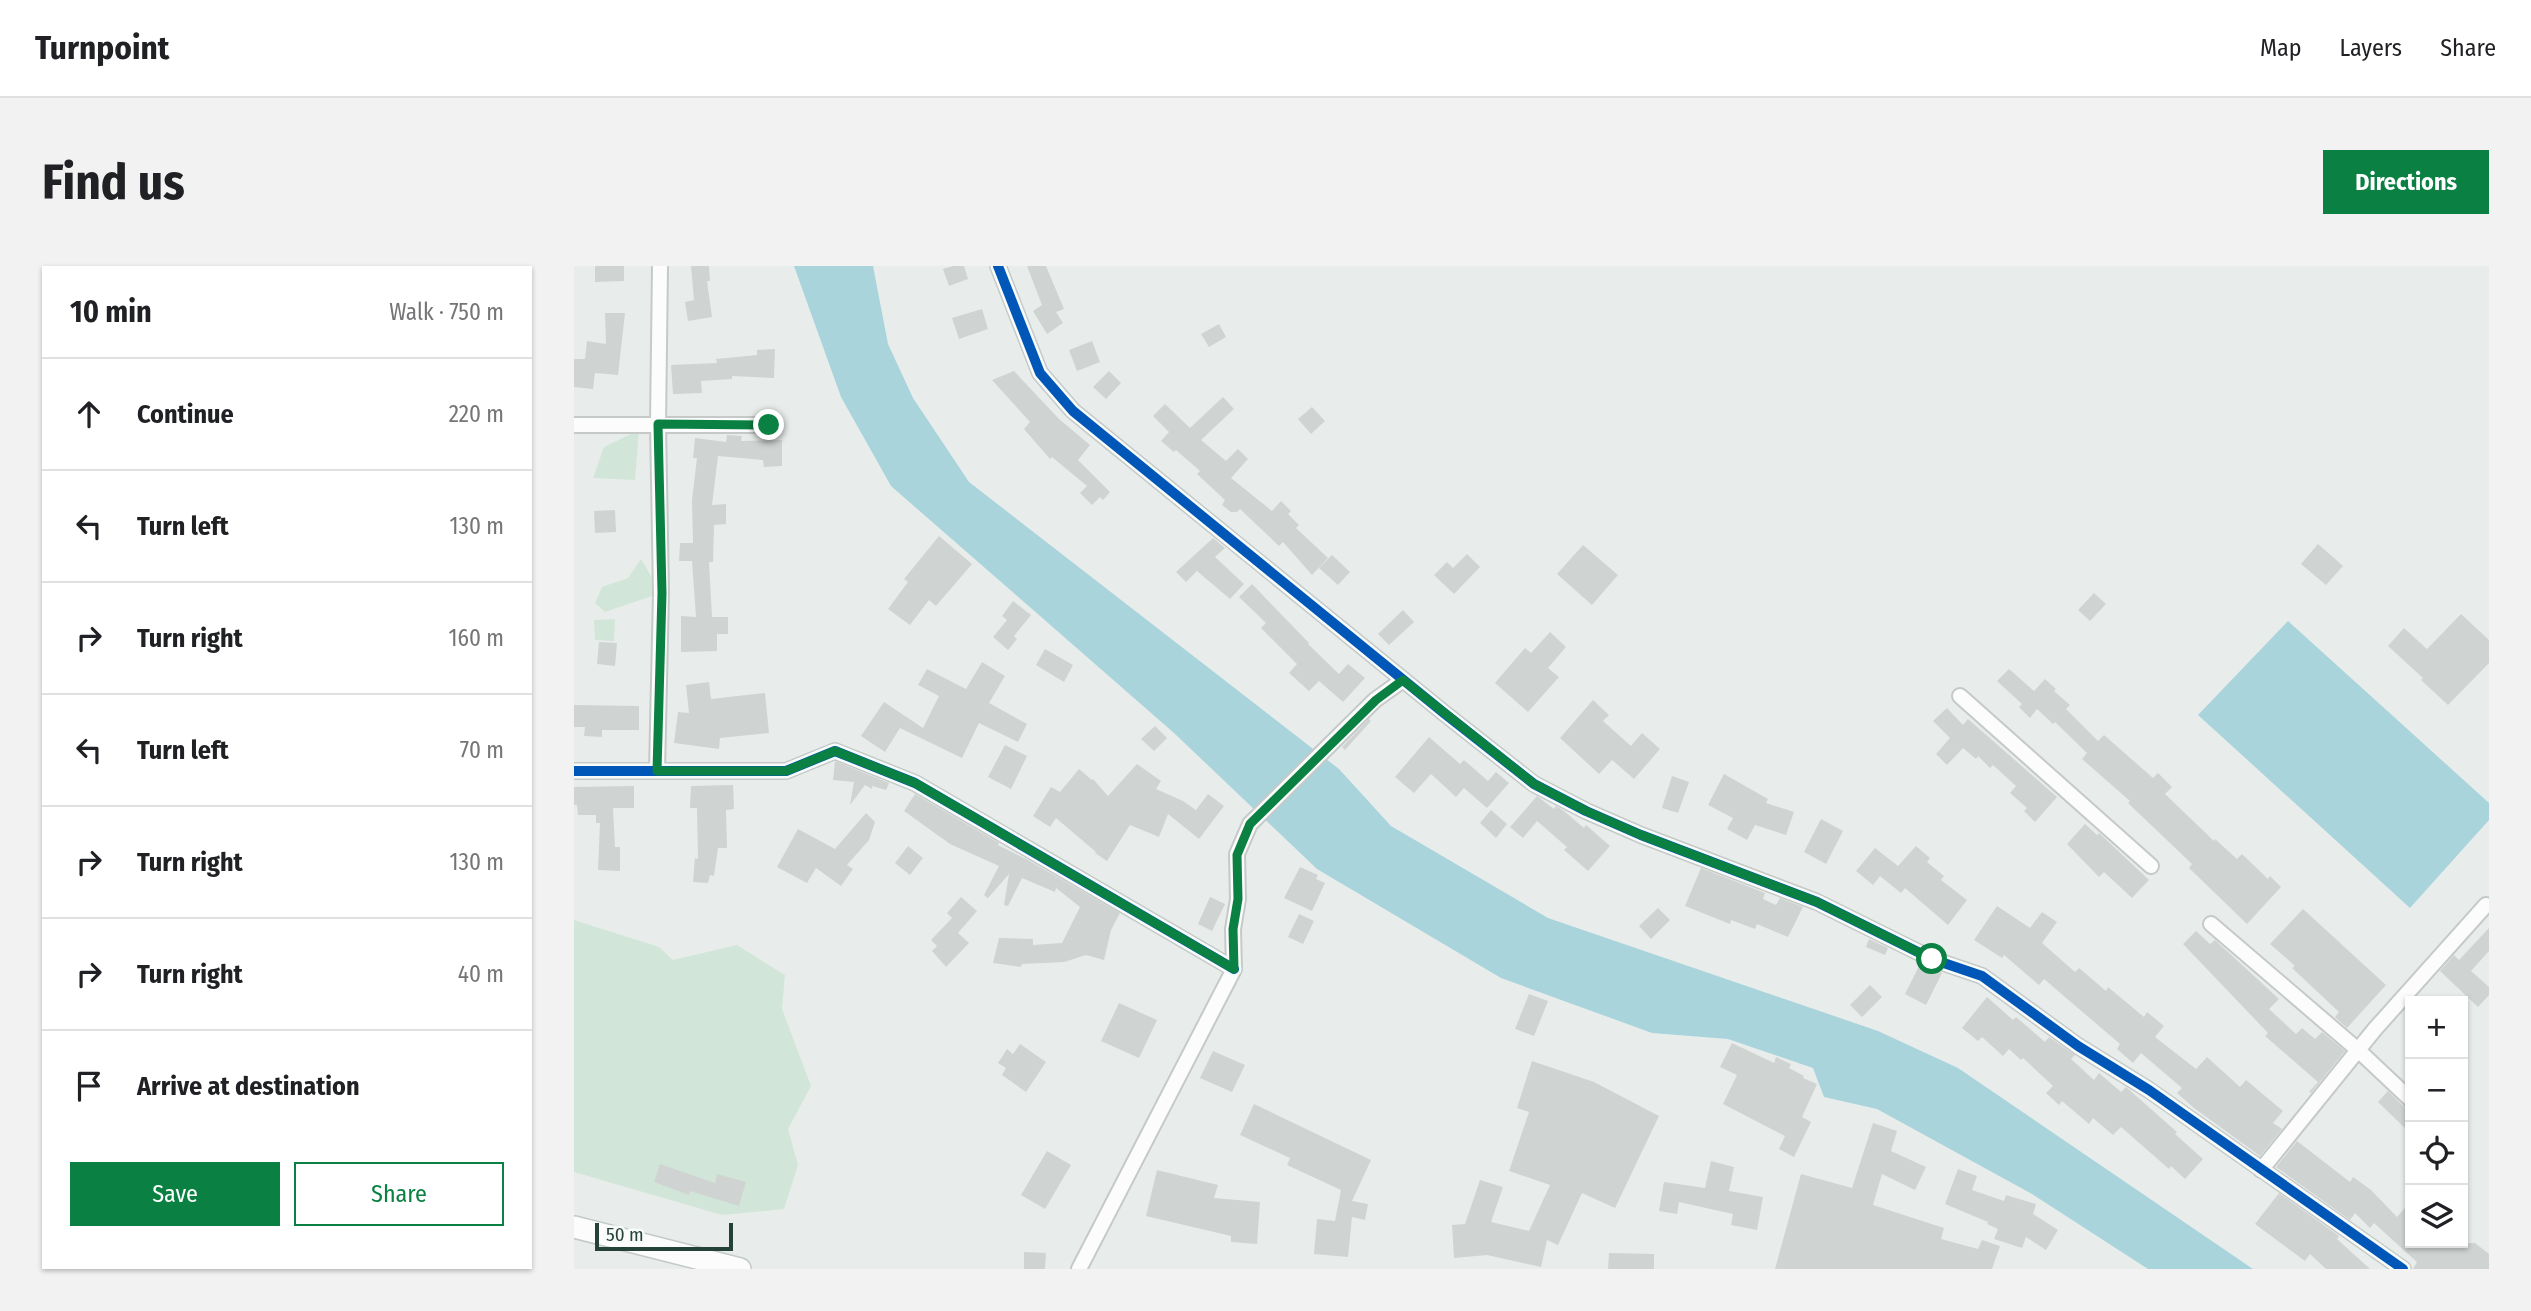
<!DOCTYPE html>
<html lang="en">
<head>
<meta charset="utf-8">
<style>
	:root { --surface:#fff; --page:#f2f2f2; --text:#202124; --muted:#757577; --line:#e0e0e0; --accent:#0b8043 }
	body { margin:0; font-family:"Fira Sans Condensed",sans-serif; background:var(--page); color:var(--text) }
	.controls { position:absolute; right:21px; bottom:21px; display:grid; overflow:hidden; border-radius:0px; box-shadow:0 2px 5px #0004 }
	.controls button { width:63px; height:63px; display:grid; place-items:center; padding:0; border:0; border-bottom:2px solid var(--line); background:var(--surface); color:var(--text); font:35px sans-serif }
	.scale { position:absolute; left:21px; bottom:18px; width:138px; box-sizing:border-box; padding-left:7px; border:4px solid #24423a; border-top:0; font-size:19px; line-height:24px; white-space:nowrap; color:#24423a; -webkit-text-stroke:5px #f7fbf9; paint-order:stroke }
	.stop { position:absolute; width:21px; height:21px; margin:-16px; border:5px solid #0b8043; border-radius:50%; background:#fff }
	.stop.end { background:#0b8043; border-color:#fff; box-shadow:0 2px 7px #0008 }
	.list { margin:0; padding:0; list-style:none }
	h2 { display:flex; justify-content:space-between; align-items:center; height:91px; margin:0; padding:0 28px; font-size:30px }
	h2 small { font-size:23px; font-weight:400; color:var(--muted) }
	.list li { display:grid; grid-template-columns:46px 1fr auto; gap:21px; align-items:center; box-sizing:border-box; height:112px; padding:0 28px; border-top:2px solid var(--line) }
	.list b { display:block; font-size:26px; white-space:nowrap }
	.list em { font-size:23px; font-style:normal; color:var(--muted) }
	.actions { display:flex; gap:14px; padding:21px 28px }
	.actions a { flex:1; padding:16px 0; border:2px solid var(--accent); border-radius:0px; text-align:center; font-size:24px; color:var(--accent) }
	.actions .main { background:var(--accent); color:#fff }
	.icon { flex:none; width:38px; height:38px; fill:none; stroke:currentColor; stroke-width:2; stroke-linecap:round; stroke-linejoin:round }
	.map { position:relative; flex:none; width:1915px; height:1003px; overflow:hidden; border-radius:0px }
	header { display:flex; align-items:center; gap:42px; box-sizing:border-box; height:98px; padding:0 35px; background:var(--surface); border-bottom:2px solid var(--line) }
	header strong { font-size:33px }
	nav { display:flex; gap:38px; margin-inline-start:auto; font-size:24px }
	.intro { display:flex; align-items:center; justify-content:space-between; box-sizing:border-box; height:168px; padding:0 42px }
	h1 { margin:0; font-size:49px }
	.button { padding:18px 32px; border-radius:0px; background:var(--accent); color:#fff; font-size:24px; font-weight:700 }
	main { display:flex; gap:42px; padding:0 42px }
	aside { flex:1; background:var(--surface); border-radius:0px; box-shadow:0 2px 5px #0004 }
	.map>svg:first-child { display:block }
	.green { fill:#d1e6d8 }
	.water { fill:#a9d4db }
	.building { fill:#cfd4d2 }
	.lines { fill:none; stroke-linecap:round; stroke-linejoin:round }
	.street-casing { stroke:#c5cac8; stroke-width:18 }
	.secondary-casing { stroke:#c3cbc8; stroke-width:24 }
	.street { stroke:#fcfcfc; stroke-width:14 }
	.secondary { stroke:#fcfcfc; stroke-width:21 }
	.cycleway-casing { stroke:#f7fbf9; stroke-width:15 }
	.cycleway { stroke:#0057b8; stroke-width:10 }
	.route { stroke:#0b8043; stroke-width:9 }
</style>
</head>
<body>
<header>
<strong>Turnpoint</strong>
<nav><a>Map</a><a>Layers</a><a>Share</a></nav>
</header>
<div class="intro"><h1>Find us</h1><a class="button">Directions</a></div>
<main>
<aside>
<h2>10 min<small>Walk · 750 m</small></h2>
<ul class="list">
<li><svg class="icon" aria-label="ahead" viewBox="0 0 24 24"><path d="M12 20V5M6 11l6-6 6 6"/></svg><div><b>Continue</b></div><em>220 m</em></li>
<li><svg class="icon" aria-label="left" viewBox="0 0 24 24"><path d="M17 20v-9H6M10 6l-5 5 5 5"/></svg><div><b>Turn left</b></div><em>130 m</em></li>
<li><svg class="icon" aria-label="right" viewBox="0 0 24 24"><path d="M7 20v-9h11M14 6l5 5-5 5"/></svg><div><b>Turn right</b></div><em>160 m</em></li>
<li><svg class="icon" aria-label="left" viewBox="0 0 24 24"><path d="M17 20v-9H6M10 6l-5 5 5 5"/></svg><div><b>Turn left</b></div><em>70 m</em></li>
<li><svg class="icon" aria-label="right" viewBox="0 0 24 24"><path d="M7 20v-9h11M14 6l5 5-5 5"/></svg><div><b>Turn right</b></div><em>130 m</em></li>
<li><svg class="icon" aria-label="right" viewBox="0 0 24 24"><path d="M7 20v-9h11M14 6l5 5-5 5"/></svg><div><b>Turn right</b></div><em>40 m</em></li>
<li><svg class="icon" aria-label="arrive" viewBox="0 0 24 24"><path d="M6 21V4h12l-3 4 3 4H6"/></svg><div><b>Arrive at destination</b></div></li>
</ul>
<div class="actions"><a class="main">Save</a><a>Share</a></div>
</aside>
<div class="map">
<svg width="1915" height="1003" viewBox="0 0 1915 1003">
	<rect width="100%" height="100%" fill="#e8edeb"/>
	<path class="green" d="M65 164 61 214 19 212 30 181Z
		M67 293 87 327 31 346 21 337 28 321 54 312Z
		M41 353 40 375 21 374 20 354Z
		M0 654 85 681 99 694 163 679 211 709 208 743 237 820 214 863 224 899 210 943 148 949 0 906Z"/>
	<path class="water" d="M220 0H299L314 78 339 132 395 216 765 503 817 560 974 652 1304 765 1384 802 1679 1003H1574L1458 928 1303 843 1250 831 1239 802 1154 773 1078 767 927 712 743 603 600 467 317 220 267 131Z
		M1714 355 1915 537V554L1836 642 1624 449Z"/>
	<path class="building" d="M21 0H50V15L21 16Z
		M117 0H135L136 15H133L138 51 114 55 111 36 120 34Z
		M379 0H390L394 13 375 20 369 3Z
		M453 0H472L490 43 482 46 489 57 473 68 459 45 468 39Z
		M408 43 414 63 385 73 378 52Z
		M31 47H51L44 109 21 107 19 123 0 121V93H11L13 75 32 78Z
		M645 58 652 71 635 81 627 68Z
		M518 75 526 96 503 105 495 84Z
		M201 83 200 112 158 110V113L127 115 128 127 99 128 97 99 143 97 142 93 183 89V84Z
		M440 105 485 153 516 179 504 194 536 226 529 234 526 231 518 239 506 227 513 220 478 191 476 193 450 163 456 156 418 114Z
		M535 105 547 117 532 133 519 121Z
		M649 131 660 143 627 174 652 195 664 183 674 193 657 212 698 245 707 235 717 245 714 248 725 259 722 262 754 292 738 309 709 276 705 280 666 243 663 246H657L648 239 651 234 623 208 626 205 602 184 600 186 587 175 595 166 579 150 591 138 616 162Z
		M738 141 751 155 737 168 724 153Z
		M153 169 168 170 167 175 208 174V200L190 201 189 194 144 190 138 239 152 238V258L140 259 139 296H135L138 351H154V368H143V385L107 386V350L122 351 118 295H105L106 277H119L118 234 123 192H119L121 172 152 176Z
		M41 244 42 266 21 267 20 245Z
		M365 270 398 298 362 340 355 334 336 359 314 343 334 316 330 313Z
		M639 272 651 282 641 291 670 318 656 333 623 305 612 316 602 306Z
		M1744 278 1769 300 1752 319 1727 298Z
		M1009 279 1044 309 1018 339 983 308Z
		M893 288 906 301 880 328 860 309 873 296 879 302Z
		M758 289 776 306 764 319 745 302Z
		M678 318 735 377 734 378 765 408 774 398 791 412 769 436 745 415 735 425 715 407 723 398 687 362 692 357 665 331Z
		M1520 327 1532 338 1516 355 1504 344Z
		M439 335 457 349 440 370 443 373 434 384 419 371 433 354 428 350Z
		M829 344 840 356 815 379 804 368Z
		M1887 348 1915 374V397L1874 439 1847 414 1849 412 1814 380 1830 362 1853 383Z
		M976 366 992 381 974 402 985 411 954 446 921 417 951 382 957 387Z
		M25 376 43 377 41 400 23 398Z
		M471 383 499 399 490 416 462 399Z
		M408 396 431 410 415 437 453 458 444 476 405 457 388 492 326 462 311 486 287 470 310 436 349 462 365 430 344 419 353 403 392 423Z
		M1435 403 1460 425 1471 413 1482 423 1480 425 1496 439 1492 443 1524 475 1530 469 1579 512 1584 507 1598 521 1591 528 1640 575 1641 573 1663 593 1668 588 1694 613 1696 610 1707 621 1673 658 1615 602 1618 598 1554 537 1556 535 1508 493 1513 487 1481 456 1479 458 1463 443 1456 452 1445 441 1448 438 1423 415Z
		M135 416 137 433 191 427 195 467 146 472 145 483 100 477 104 446 115 447 112 419Z
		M1019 434 1035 449 1029 455 1057 480 1068 467 1086 483 1060 513 1038 494 1025 508 986 472Z
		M0 439 65 440V464H28V471L10 470 11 461H0Z
		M1373 442 1389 459 1394 453 1483 531 1461 556 1450 545 1453 542 1436 527 1442 520 1419 499 1416 502 1404 490 1402 493 1389 482 1373 499 1362 488 1376 472 1359 455Z
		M795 453 797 455 771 484 768 481Z
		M581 460 593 472 580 485 567 473Z
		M855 471 886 498 890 494 914 515 922 506 935 517 913 542 890 522 882 531 857 508 840 527 821 511Z
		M431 479 453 490 437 523 414 511Z
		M261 495 315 517 312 524 298 520V523L291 519 276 539 280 516 259 514Z
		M563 498 587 515 582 523 609 535 622 544 634 528 650 540 625 573 594 548 585 571 556 559 533 595 521 587 522 586 482 552 476 561 459 550 477 521 486 526 505 503 518 514 519 513 534 530Z
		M1150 508 1194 533 1192 537 1220 546 1212 569 1181 559 1173 574 1153 563 1159 552 1134 539Z
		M1098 510 1115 516 1104 547 1088 542Z
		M159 519 160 543 152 544 153 582H144L140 610 136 609 134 617 119 616 121 592 124 593 123 542H116L117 520Z
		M60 520V542H39L41 581H46V605L24 604 26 557H22V549H4L3 539H0V521Z
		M341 528 425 577 424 579 452 593 546 647 537 664 530 694 512 689 490 696 448 698 447 701 419 697 425 672 459 673V679L488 677 506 641 482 622 481 626 448 612 434 640 430 639 435 608 414 632 410 629 425 600 376 578 330 545Z
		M963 530 980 543 982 540 990 545 1010 562 1012 559 1036 580 1014 605 990 584 993 581 963 555 949 572 936 561Z
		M917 544 933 558 922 572 906 557Z
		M292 547 301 556 295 574 273 599 279 603 267 620 242 602 233 617 203 601 224 563 261 583Z
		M1247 553 1269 565 1252 598 1230 586Z
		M1511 558 1523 569 1525 567 1575 614 1558 632 1530 606 1525 611 1493 578Z
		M334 580 349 592 336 609 321 597Z
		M1342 580 1356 592 1353 596 1370 610 1367 614 1393 634 1374 659 1331 622 1327 627 1306 610 1299 619 1282 605 1301 582 1324 600Z
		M726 601 744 609 742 613 751 617 738 645 710 632Z
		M1127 602 1191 627 1189 633 1202 639 1206 632 1229 641 1214 671 1183 658 1181 663 1157 654 1156 658 1111 640Z
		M387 631 403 645 384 667 395 677 372 701 358 685 363 680 357 674 378 652 373 647Z
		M636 631 651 638 638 665 624 658Z
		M1423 640 1456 662 1468 646 1483 656 1468 677 1501 706 1505 702 1532 725 1534 721 1570 751 1573 746 1590 760 1581 771 1622 803 1633 791 1666 821 1672 814 1709 845 1699 857 1708 863 1686 890 1620 842 1603 827 1608 822 1567 787 1559 797 1543 783 1546 778 1470 713 1465 719 1430 689 1428 692 1400 674Z
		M1084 642 1096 654 1077 673 1065 660Z
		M1729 643 1812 719 1773 762 1761 751 1765 746 1718 702 1721 700 1696 678Z
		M725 648 740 655 729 678 714 671Z
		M1915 662V685L1897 705 1915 721V729L1904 741 1866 705 1880 689 1885 694Z
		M1622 665 1636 678 1641 674 1705 733 1695 743 1722 768 1728 762 1741 773 1748 766 1771 785 1737 827 1735 826 1744 816 1691 770 1694 767 1609 678Z
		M1295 673 1314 682 1311 689 1292 681Z
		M1346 698 1368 707 1352 739 1331 728Z
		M1296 719 1308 731 1288 751 1276 739Z
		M955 728 974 735 960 770 941 763Z
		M1413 731 1439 754 1442 751 1471 776 1475 771 1501 789 1497 793 1520 814 1525 807 1547 826 1552 821 1603 866 1601 868 1629 893 1611 913 1597 900 1595 903 1547 861 1539 869 1519 852 1515 858 1488 835 1485 839 1472 827 1479 820 1449 792 1447 794 1435 783 1429 790 1408 771 1404 775 1388 762Z
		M545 737 583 754 565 792 527 775Z
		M1158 777 1200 797 1202 791 1217 798 1215 802 1230 810 1229 812 1243 818 1228 851 1237 856 1220 891 1205 883 1211 870 1149 838 1163 809 1146 801Z
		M446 778 472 796 452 826 428 809 432 802 424 797 433 783 439 788Z
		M639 785 671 799 658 826 626 812Z
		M958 795 1020 816 1085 850 1041 942 1008 927 984 979 973 974 967 1001 913 989 880 992 878 959 891 958 906 914 929 921 917 956 955 965 976 919 935 905 955 846 943 842Z
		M1814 825 1829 840 1836 842V867L1804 836Z
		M680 838 797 894 778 935 794 938 791 954 778 951 774 991 740 988 743 953 761 955 767 924 713 899 716 892 666 869Z
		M1299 857 1323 865 1317 885 1352 901 1341 924 1308 908 1299 939 1370 962 1367 973 1404 983 1408 974 1426 980 1418 1003H1201L1227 908 1278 922Z
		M1723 875 1776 916 1779 911 1797 924 1823 951 1836 936V977H1901L1915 988V1003H1839L1843 996 1800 957 1796 962 1781 947 1776 954 1702 901Z
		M473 885 497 899 471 943 447 929Z
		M1137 895 1160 901 1155 925 1189 931 1183 964 1157 959 1159 948 1105 936 1103 948 1085 945 1090 916 1131 922Z
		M86 898 141 917 143 908 172 916 165 940 116 925 115 929 80 916Z
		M1384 903 1403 910 1398 924 1430 935 1432 929 1462 938 1459 948 1484 964 1472 984 1452 971 1448 982 1420 973 1424 963 1413 958 1414 956 1371 938Z
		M583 904 644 919 640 932 686 936 683 978 657 976V970L572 950Z
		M1705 927 1765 970 1763 973 1796 1003H1752L1736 988 1731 995 1681 958Z
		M450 986 472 987 471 1003H450Z
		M1035 987 1080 988V1003H1034Z"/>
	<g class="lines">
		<g class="street-casing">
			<path id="street" d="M424 0 466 107 499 145 870 447 960 518 1012 545 1067 569 1243 636 1358 693 1408 710 1504 780 1575 824 1829 1003
				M0 159H195
				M1386 430 1577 600
				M0 505H212L261 485 341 517 660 703
				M83 505 87 327 84 158 86 0
				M1637 658 1784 784 1836 833
				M1687 904 1801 763 1912 639
				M505 1003 660 703 659 663 664 633 663 588 676 558 801 434 829 414"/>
		</g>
		<g class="secondary-casing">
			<path id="secondary" d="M0 961 166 1003"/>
		</g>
		<use href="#street" class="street"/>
		<use href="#secondary" class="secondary"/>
		<g class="cycleway-casing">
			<path id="cycleway" d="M424 0 466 107 499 145 870 447 960 518 1012 545 1067 569 1243 636 1358 693 1408 710 1504 780 1575 824 1829 1003
				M0 505H212L261 485 341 517 660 703"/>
		</g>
		<use href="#cycleway" class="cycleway"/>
	</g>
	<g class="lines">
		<path class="route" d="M195 159 84 158 88 327 83 505H212L261 485 341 517 660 703 659 663 664 633 663 589 676 558 802 434 829 414 960 518 1012 545 1067 569 1243 636 1358 693"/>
	</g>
</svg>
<div class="controls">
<button>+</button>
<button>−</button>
<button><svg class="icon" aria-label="locate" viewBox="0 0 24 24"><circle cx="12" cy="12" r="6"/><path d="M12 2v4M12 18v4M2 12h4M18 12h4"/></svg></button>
<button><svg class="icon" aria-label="layers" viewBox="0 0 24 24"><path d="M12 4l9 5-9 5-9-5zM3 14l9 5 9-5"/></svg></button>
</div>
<div class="scale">50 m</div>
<div class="stop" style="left:1358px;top:693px"></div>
<div class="stop end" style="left:195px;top:159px"></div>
</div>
</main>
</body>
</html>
